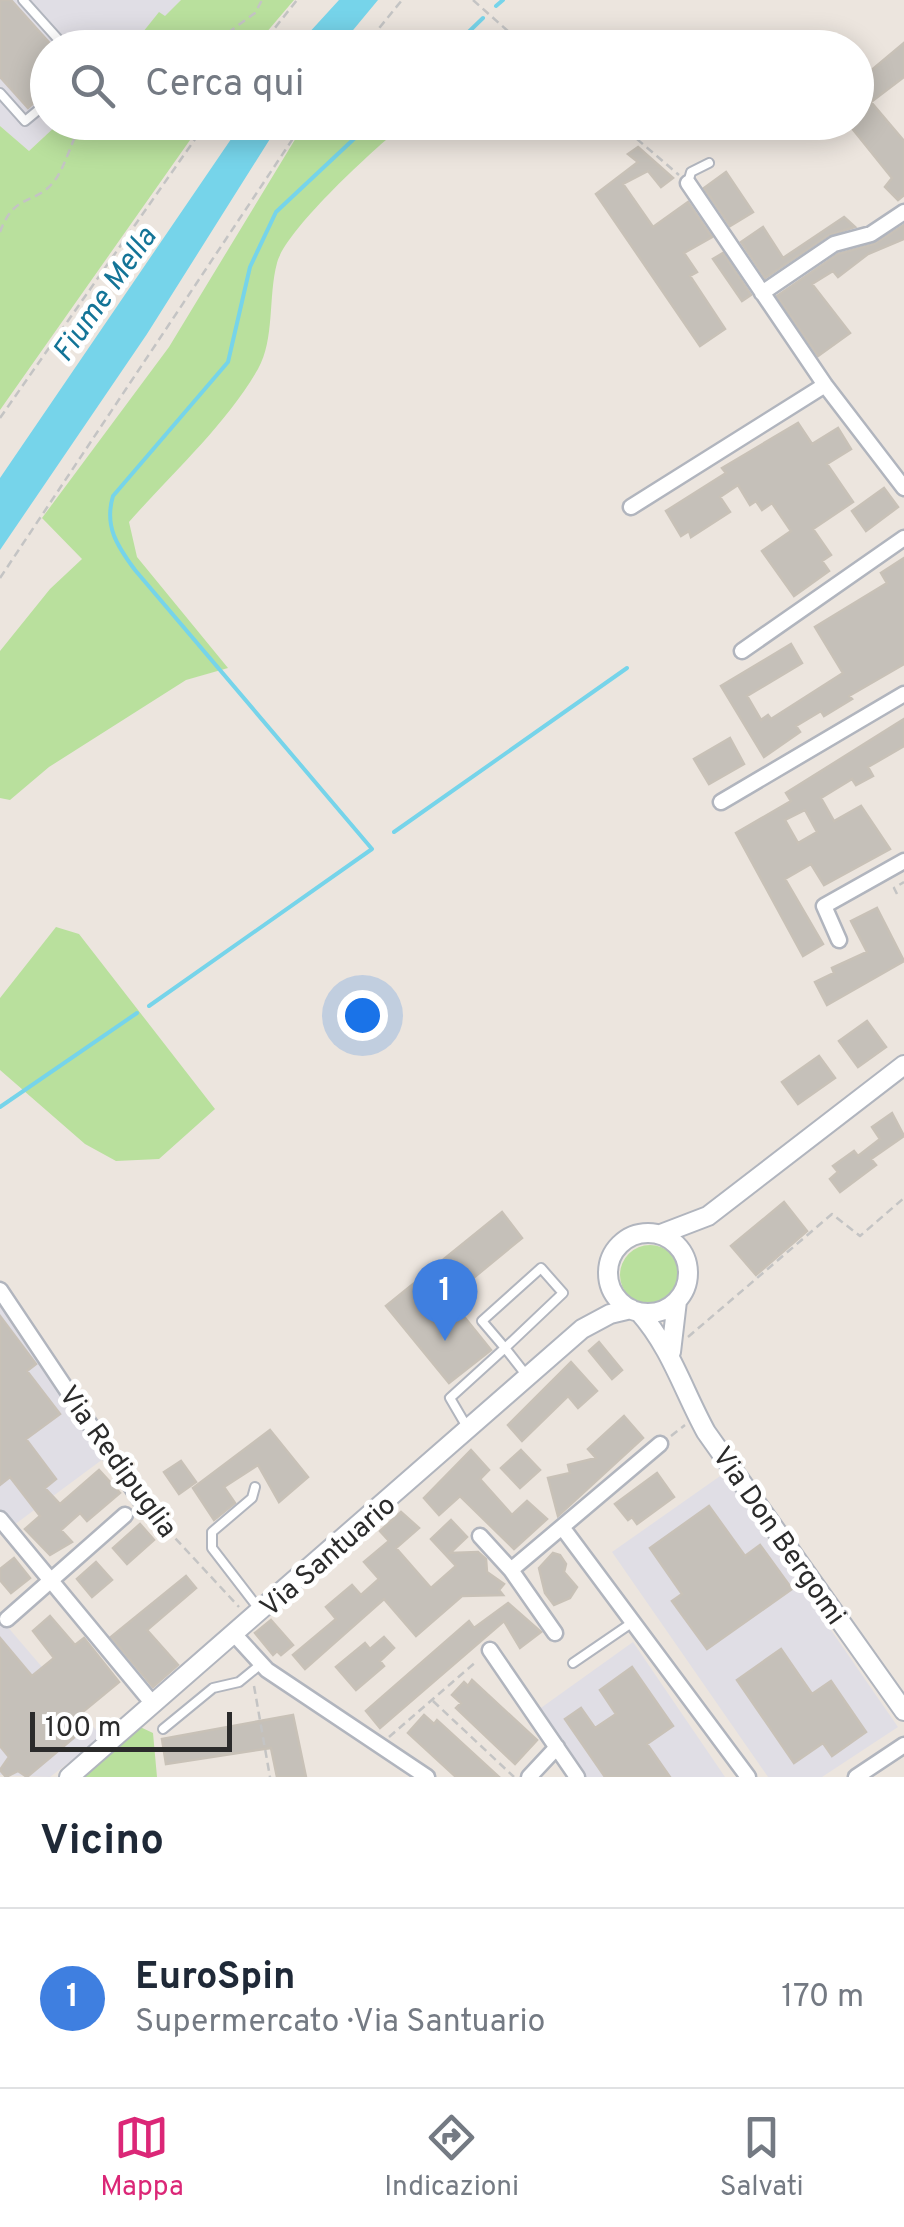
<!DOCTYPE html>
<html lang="it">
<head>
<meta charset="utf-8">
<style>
	:root { --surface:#fff; --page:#f2f2f3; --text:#1f2937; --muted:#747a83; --line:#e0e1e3; --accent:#db2777 }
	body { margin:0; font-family:Overpass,sans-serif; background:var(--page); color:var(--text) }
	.scale { position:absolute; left:30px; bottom:25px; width:202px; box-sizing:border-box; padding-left:10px; border:5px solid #2b2b2b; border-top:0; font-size:28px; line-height:35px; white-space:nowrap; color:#2b2b2b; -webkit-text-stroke:8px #fff; paint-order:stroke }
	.you { position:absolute; left:362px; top:1015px; width:35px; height:35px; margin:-25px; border:8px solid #fff; border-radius:50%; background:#1a73e8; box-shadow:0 0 0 15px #1a73e833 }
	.badge { display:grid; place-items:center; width:65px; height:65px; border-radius:50%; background:var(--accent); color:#fff; font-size:32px; font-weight:700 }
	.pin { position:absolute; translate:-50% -82px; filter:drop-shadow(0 2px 5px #0008) }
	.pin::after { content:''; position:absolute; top:52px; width:35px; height:30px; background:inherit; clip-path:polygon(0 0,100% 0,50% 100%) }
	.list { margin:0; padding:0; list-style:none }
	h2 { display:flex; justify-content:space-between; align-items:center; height:130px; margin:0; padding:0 40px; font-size:42px }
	h2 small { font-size:32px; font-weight:400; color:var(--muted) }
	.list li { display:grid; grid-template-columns:65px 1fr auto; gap:30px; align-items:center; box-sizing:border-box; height:180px; padding:0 40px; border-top:2px solid var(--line) }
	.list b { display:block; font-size:38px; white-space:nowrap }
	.list p { margin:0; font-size:32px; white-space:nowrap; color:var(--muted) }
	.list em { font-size:32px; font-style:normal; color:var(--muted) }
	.icon { flex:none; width:55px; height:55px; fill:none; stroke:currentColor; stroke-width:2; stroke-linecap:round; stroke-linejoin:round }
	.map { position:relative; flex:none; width:904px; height:1777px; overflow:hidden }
	.search { position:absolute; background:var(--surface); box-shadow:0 5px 25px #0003; left:30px; right:30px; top:30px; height:110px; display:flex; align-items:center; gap:25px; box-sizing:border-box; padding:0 35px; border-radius:55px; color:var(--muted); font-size:38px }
	.sheet { height:310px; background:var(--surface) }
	nav { display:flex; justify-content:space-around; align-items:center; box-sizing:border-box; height:140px; border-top:2px solid var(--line); background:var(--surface); font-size:28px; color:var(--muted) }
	nav a { display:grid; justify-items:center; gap:5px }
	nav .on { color:var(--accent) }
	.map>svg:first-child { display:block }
	.industrial { fill:#e0dee5 }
	.green { fill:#b9e09d }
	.water { fill:#76d4ea }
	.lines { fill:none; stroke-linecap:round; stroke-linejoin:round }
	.stream { stroke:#76d4ea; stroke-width:4 }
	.building { fill:#c5c0b9; stroke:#c8c1b7; stroke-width:2.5; fill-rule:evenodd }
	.service-casing { stroke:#b1b5be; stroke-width:12 }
	.minor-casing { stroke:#b1b5be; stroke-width:19 }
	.tertiary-casing { stroke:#b1b5be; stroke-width:22 }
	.path { stroke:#c4c4c4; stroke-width:2.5; stroke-dasharray:8 5; stroke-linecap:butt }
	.service { stroke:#fff; stroke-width:8 }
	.minor { stroke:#fff; stroke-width:14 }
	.tertiary { stroke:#fff; stroke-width:18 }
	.labels { text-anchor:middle; stroke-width:10; stroke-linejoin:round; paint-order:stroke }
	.street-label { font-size:28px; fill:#2b2b2b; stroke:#fff }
	.water-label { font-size:30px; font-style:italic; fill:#137497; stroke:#fff }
</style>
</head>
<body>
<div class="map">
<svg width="904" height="1777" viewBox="0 0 904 1777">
	<rect width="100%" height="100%" fill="#ece5de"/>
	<path class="industrial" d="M0 0H181L165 17 159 13 131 47 48 48V122L59 123 29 151 0 126Z
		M0 1302 103 1459 14 1525 0 1509Z
		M723 1474 898 1727 822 1777H768L612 1552Z
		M0 1618 102 1737 50 1777 0 1775Z
		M633 1642 725 1777H586L538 1710Z"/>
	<path class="green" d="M181 0H294L254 47H131L159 12 165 16Z
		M59 123H202L0 410V126L29 151Z
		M305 123H406C377 146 285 230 277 263 268 296 275 339 258 369 225 426 172 473 129 522L137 557 228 668 186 680 49 767 10 800 0 798V651L50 589 82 559 42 518 169 347Z
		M56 927 79 934 215 1109 159 1159 116 1161 85 1144 0 1070V998Z
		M620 1275a30 30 0 1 1 60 0a30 30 0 1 1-60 0Z
		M138 1726 153 1733 157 1777H79Z"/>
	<path class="water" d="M339 0H378L339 47H296Z
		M242 123H280L147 334 0 550V478Z"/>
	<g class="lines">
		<path class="stream" d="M496 6 503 0
			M452 48 483 18
			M394 832 627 668
			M149 1006 372 849 135 570C117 546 104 526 113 496L228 362 250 267 276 212 372 122
			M0 1107 137 1013"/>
	</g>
	<path class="building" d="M0 0H11L54 48H48V90L28 108 0 77Z
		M904 43V77L871 102 904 141V195L898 200 885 187 892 178 847 122H856V83Z
		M638 147 673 178 661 187 648 171 623 184 653 227 688 202 712 237 684 253 697 272 690 276 725 329 700 346 596 194 638 162 628 154Z
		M726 172 753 212 730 226 704 188Z
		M844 217 855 227 829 235 765 278 741 242 763 227 783 258Z
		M904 225V239L868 254 838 277 833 271 812 284 850 333 818 356 777 296 838 254 874 244Z
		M723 253 751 295 742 301 713 259Z
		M798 423 812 444 838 428 851 449 827 464 853 502 813 529 831 555 822 561 829 571 794 596 762 551 791 531 772 503 762 510 756 501 750 505 738 485 720 497 730 512 691 537 689 531 681 536 666 511 726 473 722 468Z
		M884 488 898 507 866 531 852 511Z
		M904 558V664L849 696 852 699 824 716 821 711 796 726 800 732 764 757 721 686 791 644 802 663 747 696 761 720 768 715 771 719 843 673 815 627 887 583 881 573Z
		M904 719V746L868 767 873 776 856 785 852 779 821 798 834 821 861 806 890 849 824 885 811 864 785 879 823 944 803 956 736 833 791 801 786 793ZM805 810 817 832 798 843 785 820Z
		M730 738 744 764 709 784 694 759Z
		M877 908 904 961 827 1005 815 982 834 973 832 968 867 952 851 921Z
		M867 1021 886 1047 858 1067 839 1041Z
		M819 1056 835 1078 798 1104 782 1082Z
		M892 1113 904 1136 871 1159 876 1165 840 1192 830 1179 838 1172 833 1166 854 1151 858 1156 880 1139 872 1127Z
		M784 1202 807 1231 756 1275 731 1246Z
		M502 1212 522 1238 449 1298 491 1350 449 1383 386 1306Z
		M0 1316 36 1364 27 1371 60 1414 26 1439 56 1479 45 1488 60 1504 99 1470 120 1493 87 1521 80 1513 61 1530 72 1542 50 1555 25 1529 40 1516 10 1477 0 1485Z
		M599 1342 622 1370 612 1379 589 1351Z
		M571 1362 597 1391 578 1408 568 1396 522 1441 508 1425Z
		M624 1416 643 1438 558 1516 548 1478 570 1473 568 1465 596 1458 588 1449Z
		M270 1430 308 1477 279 1502 258 1465 224 1487 235 1503 214 1520 193 1488Z
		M471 1450 489 1470 480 1479 512 1515 527 1501 547 1519 514 1549 460 1496 439 1515 424 1498Z
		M521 1450 540 1470 520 1488 501 1468Z
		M181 1461 196 1482 179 1494 164 1472Z
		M657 1473 674 1497 637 1524 632 1517 628 1520 615 1504Z
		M709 1506 745 1556 760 1545 792 1589 707 1649 672 1601 682 1594 650 1548Z
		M401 1512 419 1528 396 1548 431 1588 456 1566 431 1539 451 1520 467 1537 450 1553 478 1552 486 1559 487 1572 504 1584 499 1590 503 1595 462 1596 416 1636 384 1599 305 1669 293 1655 336 1619 326 1607 352 1585 361 1595 379 1579 364 1562 389 1541 380 1531Z
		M140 1524 154 1540 127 1564 113 1548Z
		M553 1553 560 1555 566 1564 564 1572 577 1587 570 1598 554 1605 545 1593 539 1568Z
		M14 1558 30 1578 11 1593 0 1580V1569Z
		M96 1562 112 1580 92 1597 77 1579Z
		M186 1576 196 1588 147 1630 178 1665 153 1687 111 1637Z
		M508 1603 541 1632 520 1648 504 1621 380 1728 366 1711 469 1621 474 1628Z
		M50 1616 75 1645 84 1638 119 1682 68 1724 77 1735 27 1777 18 1771 6 1777 0 1770 9 1757 0 1746V1638L32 1676 54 1658 33 1631Z
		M271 1620 293 1645 281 1655 277 1651 273 1655 255 1633Z
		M384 1637 394 1648 380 1661 384 1666 356 1690 336 1667 365 1643 370 1649Z
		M781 1649 812 1694 831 1681 866 1732 832 1756 823 1743 794 1763 737 1680Z
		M632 1667 673 1726 647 1744 670 1777H605L565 1719 581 1708 595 1728 616 1714 600 1690Z
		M472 1680 537 1740 515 1764 456 1708 461 1703 452 1695 464 1682 468 1686Z
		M293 1715 306 1777H277L271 1748 166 1764 162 1739Z
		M424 1715 434 1724 437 1720 499 1777H456L408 1733Z"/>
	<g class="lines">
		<g class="service-casing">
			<path id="service" d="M23 0 66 48
				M0 93 25 121 48 102
				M688 183 691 172 709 163
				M467 1427 450 1398 505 1348 482 1321 541 1268 563 1293 505 1348 527 1376
				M255 1487 252 1498 212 1532V1548L259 1609
				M573 1663 633 1622
				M163 1729 213 1688 239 1682 261 1664"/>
		</g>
		<g class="minor-casing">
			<path id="minor" d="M688 183 825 385 904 488
				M762 293 834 244 871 234 904 212
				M631 507 825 385
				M742 651 904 538
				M721 802 904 694
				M839 940 824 906 904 861
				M0 1290 141 1501
				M0 1519 153 1704
				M562 1527 748 1777
				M480 1536 511 1570
				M7 1619 125 1515
				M555 1633 511 1570 660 1444
				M235 1635 267 1670 427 1777
				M490 1650 577 1777
				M529 1777 557 1747
				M856 1777 904 1745"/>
		</g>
		<g class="tertiary-casing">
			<path id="tertiary" d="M608 1273a40 40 0 1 1 80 0a40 40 0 1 1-80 0Z
				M661 1234 708 1216 904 1065
				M639 1312C671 1348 683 1390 706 1432L904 1711
				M671 1352 677 1301
				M69 1777 582 1329 610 1314 631 1309"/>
		</g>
		<path class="path" d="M473 0 527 48
			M207 48 255 13 262 0
			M259 48 297 0
			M363 48 402 0
			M617 122 679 175
			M0 232C15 191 36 206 55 180 65 167 72 140 82 122
			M0 418 207 122
			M0 578 304 122
			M897 894 894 888 904 882
			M688 1337 832 1214 860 1236 904 1198
			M671 1436 685 1425
			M149 1510 239 1607
			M254 1686 270 1777
			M433 1701 514 1777
			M389 1737 477 1661"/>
		<use href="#service" class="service"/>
		<use href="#minor" class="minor"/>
		<use href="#tertiary" class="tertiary"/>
	</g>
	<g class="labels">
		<g class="street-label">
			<text transform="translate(119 1461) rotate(54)" y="10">Via Redipuglia</text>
			<text transform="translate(780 1535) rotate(55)" y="10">Via Don Bergomi</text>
			<text transform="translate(327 1555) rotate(-41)" y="10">Via Santuario</text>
		</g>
		<g class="water-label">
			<text transform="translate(104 294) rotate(-55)" y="10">Fiume Mella</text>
		</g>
	</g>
</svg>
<div class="scale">100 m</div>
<div class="you"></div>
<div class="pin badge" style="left:445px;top:1341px;background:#3f7fe0">1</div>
<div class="search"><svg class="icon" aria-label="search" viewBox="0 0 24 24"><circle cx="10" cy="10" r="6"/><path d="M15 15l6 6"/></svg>Cerca qui</div>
</div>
<section class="sheet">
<h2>Vicino<small></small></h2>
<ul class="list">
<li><span class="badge" style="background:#3f7fe0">1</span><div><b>EuroSpin</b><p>Supermercato · Via Santuario</p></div><em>170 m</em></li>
</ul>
</section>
<nav>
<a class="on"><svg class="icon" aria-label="map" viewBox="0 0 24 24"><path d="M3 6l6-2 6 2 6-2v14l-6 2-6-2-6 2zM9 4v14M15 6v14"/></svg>Mappa</a>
<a><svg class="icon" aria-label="directions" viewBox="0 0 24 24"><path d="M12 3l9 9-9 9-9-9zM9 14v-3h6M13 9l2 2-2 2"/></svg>Indicazioni</a>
<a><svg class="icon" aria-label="saved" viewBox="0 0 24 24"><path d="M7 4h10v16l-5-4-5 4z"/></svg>Salvati</a>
</nav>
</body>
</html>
